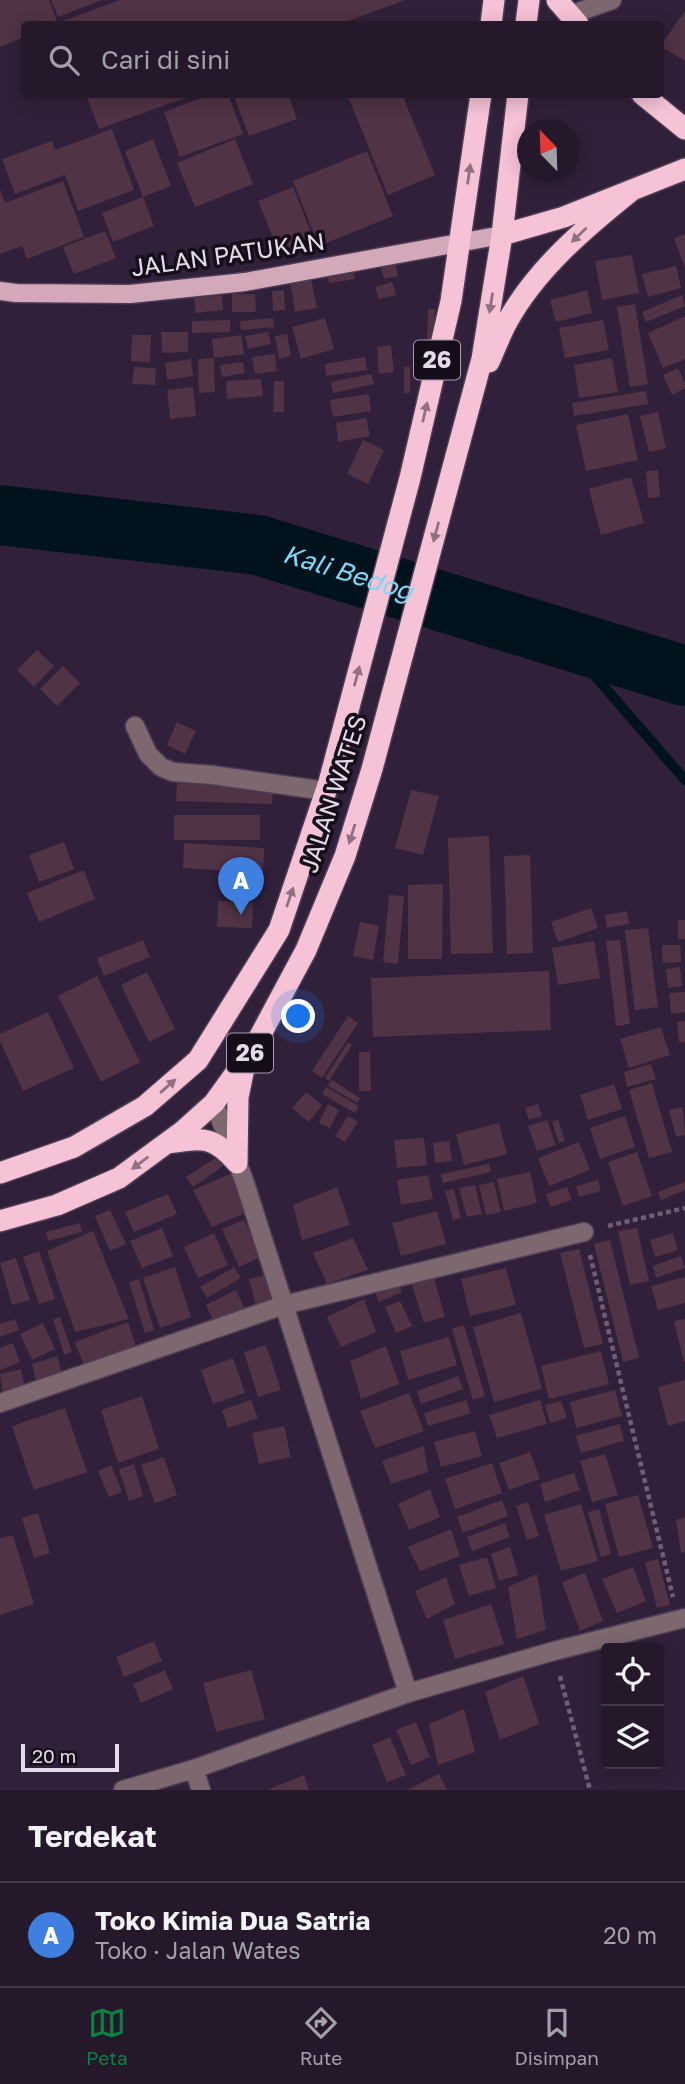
<!DOCTYPE html>
<html lang="id">
<head>
<meta charset="utf-8">
<style>
	:root { --surface:#25182b; --page:#2d2133; --text:#f1f3f6; --muted:#a3a0a9; --line:#423747; --accent:#0b8043 }
	body { margin:0; font-family:"Golos Text",sans-serif; background:var(--page); color:var(--text) }
	.controls { position:absolute; right:21px; bottom:21px; display:grid; overflow:hidden; border-radius:7px; box-shadow:0 4px 18px #0003 }
	.controls button { width:63px; height:63px; display:grid; place-items:center; padding:0; border:0; border-bottom:2px solid var(--line); background:var(--surface); color:var(--text); font:35px sans-serif }
	.compass { position:absolute; left:517px; top:119px; width:63px; height:63px; border-radius:50%; background:var(--surface); box-shadow:0 4px 18px #0003; rotate:337deg }
	.scale { position:absolute; left:21px; bottom:18px; width:98px; box-sizing:border-box; padding-left:7px; border:4px solid #e4daea; border-top:0; font-size:19px; line-height:24px; white-space:nowrap; color:#e4daea; -webkit-text-stroke:5px #150d19; paint-order:stroke }
	.you { position:absolute; left:299px; top:1017px; width:24px; height:24px; margin:-18px; border:5px solid #fff; border-radius:50%; background:#1a73e8; box-shadow:0 0 0 10px #1a73e833 }
	.badge { display:grid; place-items:center; width:46px; height:46px; border-radius:50%; background:var(--accent); color:#fff; font-size:23px; font-weight:700 }
	.pin { position:absolute; translate:-50% -58px; filter:drop-shadow(0 2px 4px #0008) }
	.pin::after { content:''; position:absolute; top:37px; width:24px; height:21px; background:inherit; clip-path:polygon(0 0,100% 0,50% 100%) }
	.list { margin:0; padding:0; list-style:none }
	h2 { display:flex; justify-content:space-between; align-items:center; height:91px; margin:0; padding:0 28px; font-size:30px }
	h2 small { font-size:23px; font-weight:400; color:var(--muted) }
	.list li { display:grid; grid-template-columns:46px 1fr auto; gap:21px; align-items:center; box-sizing:border-box; height:105px; padding:0 28px; border-top:2px solid var(--line) }
	.list b { display:block; font-size:26px; white-space:nowrap }
	.list p { margin:0; font-size:23px; white-space:nowrap; color:var(--muted) }
	.list em { font-size:23px; font-style:normal; color:var(--muted) }
	.icon { flex:none; width:38px; height:38px; fill:none; stroke:currentColor; stroke-width:2; stroke-linecap:round; stroke-linejoin:round }
	.map { position:relative; flex:none; width:685px; height:1790px; overflow:hidden }
	.search { position:absolute; background:var(--surface); box-shadow:0 4px 18px #0003; left:21px; right:21px; top:21px; height:77px; display:flex; align-items:center; gap:18px; box-sizing:border-box; padding:0 24px; border-radius:7px; color:var(--muted); font-size:26px }
	.sheet { height:196px; background:var(--surface) }
	nav { display:flex; justify-content:space-around; align-items:center; box-sizing:border-box; height:98px; border-top:2px solid var(--line); background:var(--surface); font-size:19px; color:var(--muted) }
	nav a { display:grid; justify-items:center; gap:4px }
	nav .on { color:var(--accent) }
	.map>svg:first-child { display:block }
	.lines { fill:none; stroke-linecap:round; stroke-linejoin:round }
	.stream { stroke:#00131c; stroke-width:10 }
	.river { stroke:#00131c; stroke-width:60 }
	.building { fill:#503345 }
	.minor-casing { stroke:#4e3e55; stroke-width:21 }
	.major-casing { stroke:#4e3e55; stroke-width:21 }
	.highway-casing { stroke:#4e3e55; stroke-width:24 }
	.path { stroke:#6e5f75; stroke-width:4.5; stroke-dasharray:5 3.5; stroke-linecap:butt }
	.minor { stroke:#7d6870; stroke-width:18 }
	.major { stroke:#d3a8b9; stroke-width:18 }
	.highway { stroke:#f5c2d6; stroke-width:21 }
	.oneway { fill:#907181 }
	.labels { text-anchor:middle; stroke-width:7; stroke-linejoin:round; paint-order:stroke }
	.shield { fill:#150d19; stroke:#a69cab; stroke-width:2 }
	.shield-label { font-size:23px; font-weight:bold; fill:#e4daea }
	.street-label { font-size:24px; fill:#e4daea; stroke:#150d19 }
	.water-label { font-size:26px; font-style:italic; fill:#80d7f6; stroke:#150d19 }
</style>
</head>
<body>
<div class="map">
<svg width="685" height="1790" viewBox="0 0 685 1790">
	<rect width="100%" height="100%" fill="#312039"/>
	<g class="lines">
		<path class="stream" d="M563 639 685 780"/>
		<path class="river" id="s1" d="M0 515 258 545 685 676"/>
	</g>
	<path class="building" d="M0 0H49L58 24H24V37L0 47Z
		M51 0H102L58 17Z
		M120 0H405L340 24H61L60 22Z
		M685 11V61L660 46Z
		M86 94H193V95L99 129Z
		M212 94H228L243 134 180 157 164 112Z
		M233 94H288L297 119 249 136Z
		M347 94H402L435 175 388 195Z
		M112 129 134 190 78 211 65 175 15 194 2 159 52 141 55 150Z
		M153 139 171 186 143 197 125 151Z
		M235 139 253 184 195 207 177 163Z
		M367 151 393 216 319 246 293 181Z
		M63 181 84 237 27 259 22 246 0 254V189L5 203Z
		M293 187 314 240 280 254 258 201Z
		M143 197 154 226 113 242 102 213Z
		M105 231 116 258 74 274 63 247Z
		M685 234V268L674 238Z
		M632 255 639 293 602 300 595 261Z
		M395 262 398 276 384 279 380 265Z
		M676 266 681 288 648 297 642 274Z
		M353 267 355 279 329 283 327 271Z
		M311 278 317 308 295 312 290 281Z
		M392 282 396 295 379 299 375 287Z
		M284 290 285 310 273 311 272 291Z
		M587 290 592 313 556 322 550 300Z
		M232 294H255L256 312H232Z
		M222 295 223 310 196 313 194 298Z
		M682 295 685 306 646 322 642 312Z
		M635 304 648 384 630 387 617 307Z
		M428 309H435L433 343H427Z
		M685 316V359L663 368 648 333Z
		M273 318 274 327 241 330 240 321Z
		M325 318 334 349 301 359 292 327Z
		M230 320V332L192 333V321Z
		M603 320 609 350 565 358 559 328Z
		M161 332H188V352L162 353Z
		M268 332 271 344 248 349 245 336Z
		M287 334 291 356 279 359 275 336Z
		M132 335H151L150 362 131 361Z
		M241 335 244 354 214 358 212 339Z
		M391 345 394 372 379 374 377 347Z
		M275 354 277 371 255 374 252 357Z
		M365 357 367 370 326 376 325 364Z
		M214 358 215 392 199 393 198 359Z
		M612 358 618 392 579 398 574 365Z
		M191 359 193 376 167 380 165 363Z
		M243 362 245 373 222 377 220 365Z
		M134 367 156 368 155 385 132 384Z
		M404 367H410V393H404Z
		M678 368 685 383V388L672 395 663 375Z
		M371 374 374 384 333 393 331 382Z
		M261 379 263 396 227 399 226 381Z
		M274 381H284V412H273Z
		M193 387 196 416 170 419 167 390Z
		M646 391 648 404 574 416 572 403Z
		M369 394 371 411 333 417 330 400Z
		M658 412 666 448 649 452 640 416Z
		M628 414 638 460 586 471 576 425Z
		M366 418 370 436 338 442 336 423Z
		M363 440 384 450 368 484 347 474Z
		M658 470 660 497 648 498 646 471Z
		M631 477 644 523 601 535 589 489Z
		M37 650 54 666 34 687 17 670Z
		M63 666 80 683 57 706 40 689Z
		M177 722 196 731 185 754 167 745Z
		M177 783 273 786 272 804 176 801Z
		M411 790 439 796 423 855 395 848Z
		M174 815H260V840H174Z
		M489 836 493 953 451 954 448 838Z
		M64 842 74 869 39 882 29 855Z
		M184 843 264 848 263 873 183 868Z
		M530 855 533 953 507 954 504 856Z
		M84 870 95 899 39 922 27 893Z
		M443 884 442 959H408V885Z
		M389 895 404 896 398 964 383 962Z
		M218 901 253 902 252 928 217 927Z
		M591 908 598 928 558 942 551 922Z
		M627 911 629 924 607 928 605 915Z
		M678 920H685V939H678Z
		M360 922 379 926 373 960 353 956Z
		M648 928 658 1007 635 1010 625 930Z
		M143 940 150 957 104 976 97 958Z
		M620 940 630 1024 616 1026 606 941Z
		M594 941 600 978 558 985 552 948Z
		M662 945H680L681 962 663 963Z
		M680 967 682 986 668 988 666 969Z
		M549 971 551 1030 373 1037 371 978Z
		M147 972 175 1029 149 1042 121 985Z
		M97 976 140 1062 101 1082 58 996Z
		M685 992V1012L671 1014 669 993Z
		M48 1012 74 1068 23 1091 0 1041V1034Z
		M348 1016 358 1023 322 1078 312 1071Z
		M685 1021V1042H679L677 1022Z
		M661 1027 670 1055 629 1068 620 1039Z
		M348 1042 352 1045 329 1081 325 1078Z
		M359 1052H370L371 1091H359Z
		M651 1064 656 1079 627 1087 624 1072Z
		M332 1080 360 1098 357 1103 328 1086Z
		M652 1083 672 1152 649 1158 629 1090Z
		M614 1084 622 1109 588 1120 580 1095Z
		M326 1087 359 1106 355 1113 322 1094Z
		M306 1092 322 1105 309 1122 292 1108Z
		M328 1104 339 1110 330 1128 319 1123Z
		M538 1104 542 1116 529 1120 525 1108Z
		M683 1107 685 1135 676 1137 669 1110Z
		M348 1116 358 1122 345 1142 335 1136Z
		M625 1116 635 1147 600 1159 590 1128Z
		M558 1119 565 1141 559 1143 552 1122Z
		M547 1120 556 1145 537 1151 528 1126Z
		M499 1123 507 1154 464 1165 456 1134Z
		M424 1138 427 1165 397 1168 394 1140Z
		M449 1141 452 1161 435 1163 433 1143Z
		M579 1142 590 1170 549 1186 538 1158Z
		M637 1152 652 1196 623 1206 608 1162Z
		M220 1155 226 1164 193 1187 186 1177Z
		M489 1164 491 1172 443 1183 441 1174Z
		M240 1170 251 1211 212 1227 193 1190Z
		M530 1172 537 1203 504 1211 497 1179Z
		M428 1175 433 1199 401 1205 397 1180Z
		M598 1180 601 1191 579 1197 576 1186Z
		M494 1182 501 1212 486 1215 479 1185Z
		M685 1182V1190L661 1200 658 1192Z
		M475 1185 482 1214 467 1217 459 1188Z
		M337 1187 350 1225 302 1240 293 1205Z
		M567 1187 572 1200 550 1207 546 1194Z
		M454 1189 461 1218 453 1220 445 1191Z
		M168 1194 177 1214 134 1232 125 1212Z
		M110 1210 126 1244 110 1251 95 1216Z
		M437 1211 446 1244 401 1256 392 1223Z
		M244 1220 261 1257 239 1267 222 1229Z
		M80 1223 82 1232 48 1241 46 1232Z
		M162 1228 173 1256 142 1268 130 1241Z
		M637 1228 649 1281 630 1285 618 1231Z
		M93 1231 129 1319 75 1332 47 1251Z
		M214 1233 228 1265 198 1278 184 1247Z
		M673 1233 678 1250 655 1257 650 1240Z
		M353 1238 368 1270 327 1284 313 1253Z
		M610 1240 639 1358 623 1362 594 1244Z
		M579 1249 603 1344 584 1348 560 1253Z
		M39 1251 55 1299 39 1304 23 1257Z
		M681 1256 685 1268 656 1278 653 1266Z
		M16 1258 30 1300 12 1305 0 1263Z
		M175 1267 191 1317 160 1328 143 1278Z
		M234 1267 241 1278 207 1298 200 1287Z
		M506 1268 516 1305 470 1316 461 1279Z
		M269 1274 275 1299 256 1305 249 1279Z
		M433 1275 445 1317 424 1323 411 1282Z
		M685 1277V1303L658 1310 651 1286Z
		M139 1279 154 1330 145 1333 129 1282Z
		M397 1281 402 1292 379 1302 374 1290Z
		M236 1290 245 1310 215 1324 206 1305Z
		M364 1299 376 1332 341 1347 327 1317Z
		M400 1301 412 1326 396 1333 385 1307Z
		M521 1313 542 1389 494 1402 473 1327Z
		M60 1317 72 1352 64 1354 53 1319Z
		M15 1319 19 1330 0 1337V1324Z
		M685 1319V1362H684L674 1321Z
		M128 1322 136 1346 84 1366 75 1342Z
		M43 1323 55 1349 32 1360 20 1334Z
		M464 1325 485 1396 473 1400 452 1329Z
		M449 1337 457 1365 408 1380 400 1351Z
		M13 1343 20 1362 0 1370V1348Z
		M266 1345 281 1390 258 1397 244 1352Z
		M386 1346 399 1384 361 1399 350 1361Z
		M601 1351 609 1384 549 1399 541 1366Z
		M57 1356 63 1377 37 1384 32 1364Z
		M233 1358 245 1393 213 1404 201 1370Z
		M21 1369 25 1388 3 1393 0 1374Z
		M458 1376 463 1389 421 1404 417 1391Z
		M685 1380V1421L668 1426 658 1387Z
		M615 1390 622 1416 576 1428 570 1402Z
		M409 1393 424 1431 375 1448 360 1411Z
		M142 1396 159 1449 118 1463 101 1410Z
		M251 1400 258 1418 228 1428 222 1410Z
		M466 1400 471 1413 428 1426 424 1413Z
		M540 1400 547 1424 497 1438 489 1415Z
		M561 1401 567 1418 550 1423 545 1405Z
		M65 1408 87 1472 34 1490 12 1426Z
		M620 1424 624 1441 581 1453 576 1436Z
		M284 1426 291 1457 259 1464 252 1433Z
		M475 1431 482 1456 441 1467 434 1442Z
		M424 1446 428 1472 391 1484 382 1461Z
		M530 1452 540 1479 509 1490 499 1463Z
		M605 1454 618 1495 592 1502 580 1461Z
		M164 1457 177 1495 155 1503 141 1465Z
		M492 1463 502 1493 455 1509 445 1479Z
		M134 1464 143 1496 129 1501 119 1469Z
		M111 1465 122 1492 109 1497 98 1471Z
		M574 1473 580 1490 545 1502 540 1484Z
		M430 1489 440 1517 409 1530 398 1504Z
		M638 1495 653 1548 619 1557 605 1504Z
		M502 1500 508 1516 463 1533 457 1517Z
		M528 1502 539 1536 527 1540 516 1506Z
		M581 1504 598 1561 561 1571 544 1515Z
		M599 1509 611 1554 601 1557 588 1512Z
		M38 1513 50 1553 34 1558 22 1518Z
		M685 1517V1552L681 1553 676 1520Z
		M505 1523 510 1537 472 1551 467 1537Z
		M451 1529 460 1556 420 1571 408 1547Z
		M13 1535 34 1604 0 1615V1538Z
		M510 1547 518 1575 499 1581 491 1554Z
		M487 1557 496 1588 469 1596 459 1565Z
		M658 1559 670 1605 657 1608 645 1562Z
		M633 1567 646 1601 617 1613 602 1579Z
		M585 1573 603 1621 580 1631 562 1582Z
		M537 1574 546 1630 517 1639 508 1587Z
		M446 1577 455 1604 427 1619 415 1591Z
		M491 1604 504 1644 455 1659 443 1620Z
		M154 1641 162 1661 124 1677 116 1657Z
		M165 1670 173 1689 141 1703 133 1684Z
		M251 1670 265 1719 216 1732 203 1683Z
		M523 1676 539 1724 500 1740 485 1692Z
		M464 1709 475 1752 438 1765 429 1724Z
		M416 1722 430 1757 411 1765 396 1730Z
		M390 1737 406 1775 387 1782 372 1745Z
		M439 1774 447 1790H407Z
		M304 1775 309 1790H267Z"/>
	<g class="lines">
		<g class="minor-casing">
			<path id="minor" d="M570 15 612 0
				M135 726 148 754 161 767 173 772 212 775 326 791
				M214 1103 244 1180 408 1693
				M0 1403 284 1305 584 1232
				M194 1769 201 1790
				M123 1790 194 1769 408 1693 554 1651 685 1618"/>
		</g>
		<g class="major-casing">
			<path id="major" d="M0 291 16 293 130 294 245 282 502 235"/>
		</g>
		<g class="highway-casing">
			<path id="highway" d="M557 0 578 24
				M491 24 494 0
				M526 24 529 0
				M642 94 685 129
				M502 235 564 217 685 169
				M489 362C495 349 500 335 507 322 536 269 585 228 631 191
				M168 1143C202 1138 213 1135 237 1163
				M237 1163 238 1097 244 1068
				M0 1173 74 1147 145 1106 198 1060 279 930 329 782 410 478 451 301 481 94
				M0 1221 57 1205 119 1178 183 1131 214 1103 253 1049 306 950 345 856 372 769 482 359 502 235 518 94"/>
		</g>
		<path class="path" d="M608 1226 685 1208
			M590 1255 673 1597
			M560 1676 590 1790"/>
		<use href="#minor" class="minor"/>
		<use href="#major" class="major"/>
		<use href="#highway" class="highway"/>
	</g>
	<defs><path id="oneway-solid" d="M-6-.8H1V-3.2L6.5 0L1 3.2V.8H-6Z" transform="scale(1.75)"/></defs>
	<g class="oneway">
		<use href="#oneway-solid" transform="translate(469 174) rotate(-82)"/>
		<use href="#oneway-solid" transform="translate(579 235) rotate(136)"/>
		<use href="#oneway-solid" transform="translate(491 303) rotate(99)"/>
		<use href="#oneway-solid" transform="translate(425 412) rotate(-77)"/>
		<use href="#oneway-solid" transform="translate(436 532) rotate(105)"/>
		<use href="#oneway-solid" transform="translate(357 676) rotate(-75)"/>
		<use href="#oneway-solid" transform="translate(352 834) rotate(107)"/>
		<use href="#oneway-solid" transform="translate(290 897) rotate(-71)"/>
		<use href="#oneway-solid" transform="translate(168 1086) rotate(-41)"/>
		<use href="#oneway-solid" transform="translate(140 1163) rotate(143)"/>
	</g>
	<g class="labels">
		<g class="shield">
			<rect x="414" y="340.5" width="46" height="39" rx="5"/>
			<rect x="227" y="1033.5" width="46" height="39" rx="5"/>
		</g>
		<g class="shield-label">
			<text x="437" y="368">26</text>
			<text x="250" y="1061">26</text>
		</g>
		<g class="street-label">
			<text transform="translate(228 255) rotate(-8)" y="8">JALAN PATUKAN</text>
			<text transform="translate(334 794) rotate(-72)" y="8">JALAN WATES</text>
		</g>
		<g class="water-label">
			<text dy="9" stroke="none"><textPath href="#s1" startOffset="354">Kali Bedog</textPath></text>
		</g>
	</g>
</svg>
<div class="controls">
<button><svg class="icon" aria-label="locate" viewBox="0 0 24 24"><circle cx="12" cy="12" r="6"/><path d="M12 2v4M12 18v4M2 12h4M18 12h4"/></svg></button>
<button><svg class="icon" aria-label="layers" viewBox="0 0 24 24"><path d="M12 4l9 5-9 5-9-5zM3 14l9 5 9-5"/></svg></button>
</div>
<svg class="compass" viewBox="-18 -18 36 36"><path d="M0-13l5 13h-10z" fill="#e53935"/><path d="M0 13l5-13h-10z" fill="#a3a0a9"/></svg>
<div class="scale">20 m</div>
<div class="you"></div>
<div class="pin badge" style="left:241px;top:915px;background:#3f7fe0">A</div>
<div class="search"><svg class="icon" aria-label="search" viewBox="0 0 24 24"><circle cx="10" cy="10" r="6"/><path d="M15 15l6 6"/></svg>Cari di sini</div>
</div>
<section class="sheet">
<h2>Terdekat<small></small></h2>
<ul class="list">
<li><span class="badge" style="background:#3f7fe0">A</span><div><b>Toko Kimia Dua Satria</b><p>Toko · Jalan Wates</p></div><em>20 m</em></li>
</ul>
</section>
<nav>
<a class="on"><svg class="icon" aria-label="map" viewBox="0 0 24 24"><path d="M3 6l6-2 6 2 6-2v14l-6 2-6-2-6 2zM9 4v14M15 6v14"/></svg>Peta</a>
<a><svg class="icon" aria-label="directions" viewBox="0 0 24 24"><path d="M12 3l9 9-9 9-9-9zM9 14v-3h6M13 9l2 2-2 2"/></svg>Rute</a>
<a><svg class="icon" aria-label="saved" viewBox="0 0 24 24"><path d="M7 4h10v16l-5-4-5 4z"/></svg>Disimpan</a>
</nav>
</body>
</html>
